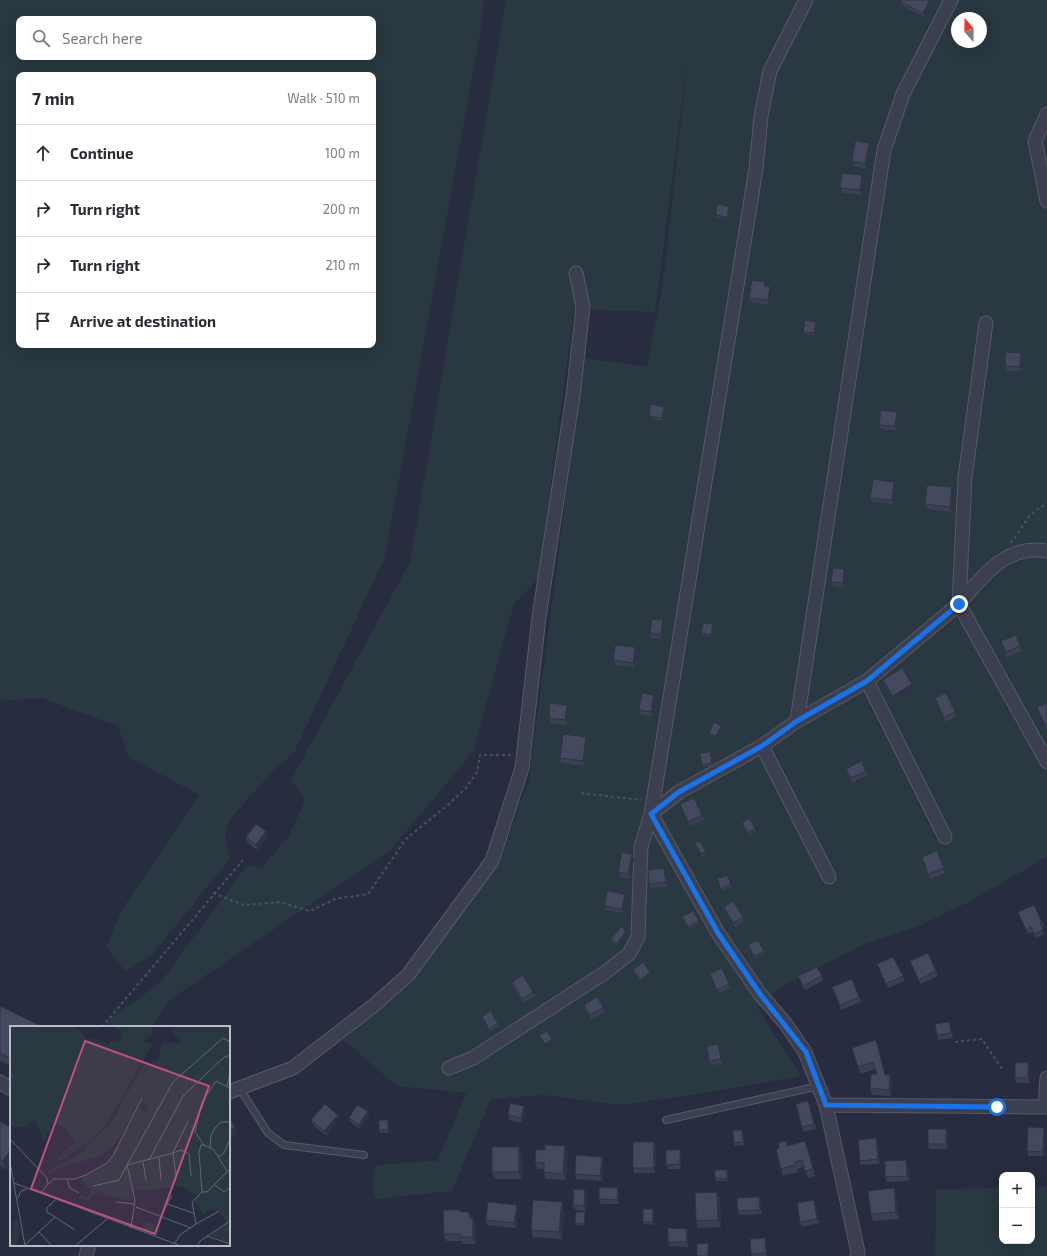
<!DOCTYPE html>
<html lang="en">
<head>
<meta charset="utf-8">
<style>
	:root { --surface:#fff; --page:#f7f7f7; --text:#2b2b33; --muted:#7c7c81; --line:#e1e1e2 }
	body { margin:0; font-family:"Exo 2",sans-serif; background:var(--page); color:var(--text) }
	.controls { position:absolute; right:12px; bottom:12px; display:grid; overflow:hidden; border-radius:8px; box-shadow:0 4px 16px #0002 }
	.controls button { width:36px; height:36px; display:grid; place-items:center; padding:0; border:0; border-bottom:1px solid var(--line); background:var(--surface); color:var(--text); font:20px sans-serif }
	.compass { position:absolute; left:951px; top:12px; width:36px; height:36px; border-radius:50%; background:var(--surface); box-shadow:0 4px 16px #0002; rotate:340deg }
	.stop { position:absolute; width:12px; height:12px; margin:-9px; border:3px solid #1a73e8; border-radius:50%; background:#fff }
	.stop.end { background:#1a73e8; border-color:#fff; box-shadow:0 1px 4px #0008 }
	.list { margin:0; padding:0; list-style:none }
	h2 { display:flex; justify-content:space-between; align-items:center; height:52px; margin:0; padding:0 16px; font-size:17px }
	h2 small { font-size:13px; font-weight:400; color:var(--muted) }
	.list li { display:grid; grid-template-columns:26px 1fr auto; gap:12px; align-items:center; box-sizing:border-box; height:56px; padding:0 16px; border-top:1px solid var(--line) }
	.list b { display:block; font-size:15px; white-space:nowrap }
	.list em { font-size:13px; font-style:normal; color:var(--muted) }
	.icon { flex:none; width:22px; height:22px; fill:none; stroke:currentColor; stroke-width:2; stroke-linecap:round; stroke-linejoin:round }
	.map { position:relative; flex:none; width:1047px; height:1256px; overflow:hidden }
	.search { position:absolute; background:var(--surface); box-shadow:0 4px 16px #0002; left:16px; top:16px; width:360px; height:44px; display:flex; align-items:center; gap:10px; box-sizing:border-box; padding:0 14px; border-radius:8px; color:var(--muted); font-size:15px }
	.panel { position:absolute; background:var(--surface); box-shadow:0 4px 16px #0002; left:16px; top:72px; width:360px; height:276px; border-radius:8px }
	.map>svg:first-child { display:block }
	.green { fill:#293841; fill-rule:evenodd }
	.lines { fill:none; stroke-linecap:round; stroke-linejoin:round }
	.service-casing { stroke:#565a6b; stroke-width:8 }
	.minor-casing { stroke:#565a6b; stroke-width:15 }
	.path { stroke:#45545b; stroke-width:2; stroke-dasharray:3 3; stroke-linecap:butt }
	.service { stroke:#3b3f50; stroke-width:6 }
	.minor { stroke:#3b3f50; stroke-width:13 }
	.wall { fill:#3a3f53 }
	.shaded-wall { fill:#303343 }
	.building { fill:#444960; stroke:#303343 }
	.route { stroke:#1a73e8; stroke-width:5 }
	.inset-road { fill:none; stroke:#616578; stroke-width:1 }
	.view { fill:#be5182; fill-opacity:0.15; stroke:#be5182; stroke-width:2 }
	.inset-edge { fill:none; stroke:#b8bbcb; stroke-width:2 }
</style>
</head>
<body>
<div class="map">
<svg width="1047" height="1256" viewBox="0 0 1047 1256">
	<rect width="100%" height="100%" fill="#272c40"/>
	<path class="green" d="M0 0H484L480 34 385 557 294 753 273 771 229 820 225 837 230 859 151 956 125 971 106 947 122 909 199 795 129 757 118 726 41 698 0 701ZM19 19H373V57H19ZM19 75H373V345H19Z
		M506 0H1047V857L969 902 916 927 863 945 784 985 758 1008 801 1076 686 1096 619 1105 545 1095 491 1099 452 1191 375 1199 373 1191 375 1165 437 1161 466 1093 397 1086 343 1040 403 987 499 864 529 778 584 358 647 367 663 283 689 49 655 312 574 309 539 578 514 604 473 752 389 852 172 998 151 1027H105L111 1018 160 983 247 865 261 868 289 836 305 800 291 780 410 562ZM957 18H981V42H957Z
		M1032 1187H1047V1256H935L936 1189 1002 1188V1241H1032Z"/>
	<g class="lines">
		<g class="service-casing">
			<path id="service" d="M240 1089 268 1133 284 1145 364 1155
				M666 1120 819 1086"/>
		</g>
		<g class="minor-casing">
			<path id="minor" d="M806 0 770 71 761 116 756 169 651 814 718 933 760 994 785 1023 805 1052 826 1105 858 1252 857 1256
				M1047 114 1035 141 1047 201
				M1047 551C1006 544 983 576 959 604L1047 762
				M867 681 945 837
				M797 721 884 150 903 94 951 0
				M762 746 829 877
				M449 1068 473 1058 603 974 629 954 638 937 641 847 651 814 679 792 762 746 797 721 867 681 959 604 965 477 986 323
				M0 1082 11 1089
				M229 1092 293 1068 373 1006 408 975 492 861 522 768 539 617 573 396 583 307 576 273
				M826 1105 1047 1107
				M1045 1107 1047 1078
				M86 1256 89 1245"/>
		</g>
		<path class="path" d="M1011 543 1030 515 1047 503
			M581 793 642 800
			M213 893 244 905 279 902 310 911 335 899 368 894 406 839 449 804 465 789 477 772 480 755H513
			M102 1027 243 860
			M955 1042 982 1039 1002 1069"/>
		<use href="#service" class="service"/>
		<use href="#minor" class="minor"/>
	</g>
	<path class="wall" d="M901 2 932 3 925 17 903 6Z
		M870 148 866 169 853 166 852 161Z
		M862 175 864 180 862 195 842 193 840 188Z
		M729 206 730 208 728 219 716 217V215Z
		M767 286 772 291 769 305 751 302 749 298Z
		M816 322V324L815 336 804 334 803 332Z
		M1021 353 1023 358 1022 371H1007L1005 366Z
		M664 407 665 409 663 421 650 418 649 416Z
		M898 416 897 431 881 429 879 425Z
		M894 482 896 486 894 505 872 502 870 498Z
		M954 492 952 512 927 509 925 504Z
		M844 569 846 574 844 588 833 586 831 582Z
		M665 625 662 639 652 638 650 633Z
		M713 627 712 637 702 636 701 633Z
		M1016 635 1022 651 1007 657 1001 641Z
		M635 647 637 652 635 667 615 665 613 660Z
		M883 680 912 684 914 689 895 701 884 684Z
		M935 698 955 712 956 717 945 722Z
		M656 700 653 717 640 714 639 710Z
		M1047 703V729L1046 730 1037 707Z
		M569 709 567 725 550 723 549 718Z
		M722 728 717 738 710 735 709 733Z
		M588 742 584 766 561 763 560 758Z
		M711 754 713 765 703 767 702 765Z
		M846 769 866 771 867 775 852 783Z
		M680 804 702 815 704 820 690 826Z
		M742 823 755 828 756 831 749 835Z
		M268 836 257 850 247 842 246 837Z
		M695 843 706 852 707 854 702 857Z
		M937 851 945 873 930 879 922 857Z
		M634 859 630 879 620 877 618 872Z
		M666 873 667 887 651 888 649 884Z
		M727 875 732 887 722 891 717 879Z
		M625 894 626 898 624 913 606 910 605 906Z
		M724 907 743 917 744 922 735 927 726 912Z
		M1018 912 1042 922 1044 926 1042 928 1044 934 1036 938 1033 932 1028 934Z
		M682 917 699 921 700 923 689 929Z
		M626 931 627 933 618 946 612 942 611 939Z
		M748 945 764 951 765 953 755 958Z
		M910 961 936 971 938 976 920 984Z
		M877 964 903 976 904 981 888 988Z
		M633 970 650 972 651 974 641 982 634 972Z
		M710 974 729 984 731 988 719 994Z
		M798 976H822L823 981 804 990Z
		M852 979 861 1002 841 1010 832 987Z
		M512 982 533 992 535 996 523 1003 513 987Z
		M584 1005 603 1007 605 1012 591 1020 585 1009Z
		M0 1006 11 1027V1066L0 1061Z
		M482 1017 498 1023 499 1026 490 1031Z
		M949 1022 951 1026 953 1038 938 1040 937 1035Z
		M876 1040 878 1047 885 1075 892 1082 891 1096 872 1095 870 1088 877 1074 876 1069 860 1074 858 1067Z
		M720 1049 722 1064 711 1065 709 1061Z
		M1030 1067V1083H1017L1015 1078Z
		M808 1101 816 1129 803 1132 802 1127Z
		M368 1111 369 1116 360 1129 350 1122 349 1118Z
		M525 1111 522 1123 509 1120 508 1115Z
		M338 1115 339 1119 326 1136 313 1125 311 1120Z
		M0 1121 11 1128V1163L6 1170 0 1166Z
		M389 1123V1133H380L379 1130Z
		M743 1132 744 1145 735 1146 734 1143Z
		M1046 1132 1044 1156H1029L1027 1151Z
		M948 1134V1149H929L928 1144Z
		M876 1138 878 1143 880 1164 861 1165 860 1161Z
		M805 1141 808 1148 815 1176 808 1178 804 1167 797 1169 798 1172 783 1176 781 1169 788 1146Z
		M656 1146 655 1173H634L633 1168Z
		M680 1150 681 1155V1169H668L666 1165Z
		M568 1153 566 1180 546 1179 544 1172V1169H537L535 1162Z
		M522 1154V1179H495L492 1172Z
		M602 1157 603 1161 602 1181 576 1179 575 1174Z
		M908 1165 909 1181 887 1182 885 1177Z
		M728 1172V1181H716L715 1178Z
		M894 1188 896 1195 899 1219 873 1221 871 1214Z
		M619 1192V1204H601L599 1199Z
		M717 1192 720 1199 721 1227 698 1228 696 1221Z
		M587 1195 586 1211 575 1210 573 1205Z
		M759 1197 761 1202 762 1214 739 1215 738 1211Z
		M562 1202 564 1209 562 1239 533 1237 531 1230Z
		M815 1204 819 1223 802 1227 800 1222Z
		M518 1209 516 1228 487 1225 486 1220Z
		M460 1210 461 1212H469L471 1218 476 1225V1244H463L462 1241H446L444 1234Z
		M585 1212V1226L576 1225 575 1223Z
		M654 1212V1225L643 1224V1222Z
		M687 1229 688 1233V1247L670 1246 668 1242Z
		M765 1238 766 1243 767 1256H752L751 1254Z"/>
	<path class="shaded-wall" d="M930 0H931L932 3 925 17 923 13Z
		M869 143 870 148 866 169 865 164Z
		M862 175 864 180 862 195 860 190Z
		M729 206 730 208 728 219 727 217Z
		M770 286 772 291 769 305 768 300Z
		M816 322V324L815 336 814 333Z
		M1021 353 1023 358 1022 371 1020 367Z
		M664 407 665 409 663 421 662 418Z
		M897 412 898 416 897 431 895 426Z
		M894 482 896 486 894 505 892 500Z
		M952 487 954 492 952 512 950 507Z
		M844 569 846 574 844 588 843 583Z
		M663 620 665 625 662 639 661 634Z
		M713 624V627L712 637 711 635Z
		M635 647 637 652 635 667 633 663Z
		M912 684 914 689 895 701 893 696Z
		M654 695 656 700 653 717 651 712Z
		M567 705 569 709 567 725 565 720Z
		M721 726 722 728 717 738 716 736Z
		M586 737 588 742 584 766 583 761Z
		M266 831 268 836 257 850 256 845Z
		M632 854 634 859 630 879 628 874Z
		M664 868 666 873 667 887 666 882Z
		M625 894 626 898 624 913 622 909Z
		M626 931 627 933 618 946 617 944Z
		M650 972 651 974 641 982V980Z
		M949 1022 951 1026 953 1038 951 1033Z
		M552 1039 553 1042 546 1047 545 1044Z
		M718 1044 720 1049 722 1064Z
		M1028 1062 1030 1067V1083L1028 1078Z
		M890 1075 892 1082 891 1096 889 1090Z
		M524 1106 525 1111 522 1123 521 1118Z
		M368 1111 369 1116 360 1129 359 1125Z
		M338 1115 339 1119 326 1136 324 1131Z
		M388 1120 389 1123V1133L388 1130Z
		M235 1127 237 1133 229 1139V1131Z
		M1044 1128 1046 1132 1044 1156 1043 1152Z
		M946 1129 948 1134V1149L946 1144Z
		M876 1138 878 1143 880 1164 878 1159Z
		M805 1141 808 1148 815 1176Z
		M654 1142 656 1146 655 1173 654 1168Z
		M565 1146 568 1153 566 1180 563 1174Z
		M519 1147 522 1154V1179L519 1172Z
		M11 1149V1163L6 1170 3 1161Z
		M680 1150 681 1155V1169L680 1164Z
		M602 1157 603 1161 602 1181 600 1176Z
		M906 1160 908 1165 909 1181 907 1176Z
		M727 1170 728 1172V1181L727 1179Z
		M618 1188 619 1192V1204L617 1200Z
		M894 1188 896 1195 899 1219 896 1212Z
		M585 1190 587 1195 586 1211 584 1206Z
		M717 1192 720 1199 721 1227 718 1220Z
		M759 1197 761 1202 762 1214 760 1210Z
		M814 1200 815 1204 819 1223 817 1219Z
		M562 1202 564 1209 562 1239 559 1232Z
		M517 1205 518 1209 516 1228 514 1223Z
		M653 1209 654 1212V1225L653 1222Z
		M585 1212V1226L584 1224Z
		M473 1218 476 1225V1244L473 1237Z
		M687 1229 688 1233V1247L686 1242Z
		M765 1238 766 1243 767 1256 766 1253Z
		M708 1243 709 1246V1256H708Z"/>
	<path class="building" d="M902 0H930L923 13 901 2Z
		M855 141 869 143 865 164 852 161Z
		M842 173 862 175 860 190 840 188Z
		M717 204 729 206 727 217 716 215Z
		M752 280 765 282 764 286H770L768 300 749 298Z
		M805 320 816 322 814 333 803 332Z
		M1006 352 1021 353 1020 367 1005 366Z
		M651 404 664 407 662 418 649 416Z
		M881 410 897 412 895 426 879 425Z
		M873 479 894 482 892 500 870 498Z
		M927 485 952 487 950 507 925 504Z
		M833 568 844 569 843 583 831 582Z
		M652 619 663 620 661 634 650 633Z
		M703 623 713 624 711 635 701 633Z
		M1016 635 1020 646 1006 652 1001 641Z
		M615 645 635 647 633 663 613 660Z
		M902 668 912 684 893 696 883 680Z
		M642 693 654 695 651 712 639 710Z
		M946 693 955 712 944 717 935 698Z
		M550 703 567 705 565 720 549 718Z
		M1047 703V724L1045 725 1037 707Z
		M714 722 721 726 716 736 709 733Z
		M563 734 586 737 583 761 560 758Z
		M710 752 712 763 702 765 700 753Z
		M861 761 866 771 851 778 846 769Z
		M694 798 702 815 688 822 680 804Z
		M749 818 755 828 748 833 742 823Z
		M256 824 266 831 256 845 246 837Z
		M700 841 706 852 701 854 695 843Z
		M937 851 944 868 928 874 922 857Z
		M622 852 632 854 628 874 618 872Z
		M664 868 666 882 649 884 648 870Z
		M727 875 731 884 721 889 717 879Z
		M607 891 625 894 622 909 605 906Z
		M733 901 743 917 733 923 724 907Z
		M1034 905 1042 922 1040 923 1043 930 1034 934 1031 927 1026 930 1018 912Z
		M693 911 699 921 688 927 682 917Z
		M621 927 626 931 617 944 611 939Z
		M758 940 764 951 754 956 748 945Z
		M928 953 936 971 919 980 910 961Z
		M893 957 903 976 886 984 877 964Z
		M643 962 650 972 641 980 633 970Z
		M817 967 822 976 803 986 798 976Z
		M722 968 729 984 717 990 710 974Z
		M523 975 533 992 522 999 512 982Z
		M852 979 859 997 840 1005 832 987Z
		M597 997 603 1007 590 1015 584 1005Z
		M0 1006 43 1027H11V1059L0 1053Z
		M490 1011 498 1023 489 1029 482 1017Z
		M949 1022 951 1033 937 1035 935 1024Z
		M547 1031 552 1039 545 1044 539 1035Z
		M876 1040 885 1075H890L889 1090 870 1088 871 1074H877L873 1062 858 1067 852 1048Z
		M718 1044 721 1059 709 1061 707 1046Z
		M1028 1062V1078H1015V1063Z
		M808 1101 814 1124 802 1127 796 1104Z
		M510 1103 524 1106 521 1118 508 1115Z
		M325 1104 338 1115 324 1131 311 1120Z
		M357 1105 368 1111 359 1125 349 1118Z
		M229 1118 235 1127 229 1131Z
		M379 1120H388V1130H379Z
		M0 1121 11 1128V1149L3 1161 0 1159Z
		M1028 1127 1044 1128 1043 1152 1027 1151Z
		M928 1129H946V1144H928Z
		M733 1130H742L743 1142 734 1143Z
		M876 1138 878 1159 860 1161 858 1140Z
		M786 1141 787 1146 805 1141 813 1169 805 1171 802 1160 795 1162V1165L781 1169 776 1149 779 1148 778 1143Z
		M633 1142H654V1168H633Z
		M545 1145 565 1146 563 1174 544 1172V1163L535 1162 536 1150H545Z
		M492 1147H519V1172H492Z
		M666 1150H680V1164L666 1165Z
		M576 1155 602 1157 600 1176 575 1174Z
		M906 1160 907 1176 885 1177V1161Z
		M715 1170H727V1179L715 1178Z
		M599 1187 618 1188 617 1200 599 1199Z
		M894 1188 896 1212 871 1214 868 1191Z
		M574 1189 585 1190 584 1206 573 1205Z
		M717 1192 718 1220 696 1221 695 1193Z
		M759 1197 760 1210 738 1211 737 1198Z
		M533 1200 562 1202 559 1232 531 1230Z
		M814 1200 817 1219 800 1222 797 1203Z
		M488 1202 517 1205 514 1223 486 1220Z
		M643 1209H653V1222H643Z
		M443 1210H460V1212H469V1218H473V1237H460V1234H444Z
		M576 1212H585L584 1224 575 1223Z
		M668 1228 687 1229 686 1242H668Z
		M765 1238 766 1253 751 1254 750 1239Z
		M708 1243V1256H697V1244Z"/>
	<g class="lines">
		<path class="route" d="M959 604 867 681 797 721 762 746 679 792 651 814 718 933 760 994 806 1052 826 1105 997 1107"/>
	</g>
	<g transform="translate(10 1026)">
		<rect width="220" height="220" fill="#272c40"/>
		<path d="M0 0H66L76 12 89 14 99 20 100 16 110 14 111 5 105 0H142L143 7 133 16 142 18 97 97 78 116 52 134 48 135 47 131 65 117 58 105 50 99 42 97 41 105 37 107 36 113H32L26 95H21L16 101 0 100ZM162 0H220V195L216 197 209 185 198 184 194 190 184 174 187 170 180 166 181 164 165 160V158L163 161 122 166 124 176 86 166 78 175 68 172 70 168 77 171 83 164 76 160 71 152 97 138 129 82 136 86 139 80 130 76 114 106 99 124 85 132 53 140 39 149 37 146 74 126 76 119 100 99 135 36 141 37 148 34 152 17H174L163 8ZM8 192 10 208 6 220H0L4 193ZM135 195 151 201 148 210 132 203ZM220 196V217L200 209Z" fill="#293841"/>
		<path class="inset-road" d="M217 60 220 47M0 113 37 152 38 158 31 167M194 119 204 124 217 145M200 122 201 110 204 103 211 96H220M208 131 214 127 220 113M149 132 151 154M139 134 173 70 213 32 220 29M0 136 15 220M133 136 136 154M166 150 163 127 171 124 179 128 181 150M57 154 60 162 69 167M4 157 171 220M38 158 44 153H64L76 149 97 137 104 128 132 72M205 159 214 166 220 162M83 160 109 154 117 139 163 127 178 95M192 166H197L220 143M8 172 11 165 17 163M46 173 37 182V186L65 204M106 176 125 178M157 178 183 187M126 181 181 202M151 190 162 169M186 198 209 185M121 202 125 174 117 139 163 56 213 12 220 16M29 206 41 219M197 210 220 218M164 218 170 209 186 198 182 176 192 166 189 126 191 119H194L185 106 192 76 206 55 220 62M15 219 45 191M65 220 97 193M187 220 190 215 220 195"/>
		<path class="view" d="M75 15 199 60 145 208 21 163Z"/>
		<rect width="220" height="220" class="inset-edge"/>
	</g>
</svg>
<div class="controls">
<button>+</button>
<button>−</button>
</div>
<svg class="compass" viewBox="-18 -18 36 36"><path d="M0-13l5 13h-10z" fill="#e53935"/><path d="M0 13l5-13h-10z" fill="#7c7c81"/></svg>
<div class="stop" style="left:997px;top:1107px"></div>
<div class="stop end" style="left:959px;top:604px"></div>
<div class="search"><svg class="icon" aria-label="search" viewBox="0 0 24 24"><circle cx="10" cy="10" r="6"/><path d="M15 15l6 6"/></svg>Search here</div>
<section class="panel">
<h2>7 min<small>Walk · 510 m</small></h2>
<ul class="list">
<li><svg class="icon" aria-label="ahead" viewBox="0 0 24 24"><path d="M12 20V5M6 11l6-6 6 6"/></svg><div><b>Continue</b></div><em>100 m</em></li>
<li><svg class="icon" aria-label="right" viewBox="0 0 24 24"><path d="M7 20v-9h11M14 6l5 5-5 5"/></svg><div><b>Turn right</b></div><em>200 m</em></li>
<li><svg class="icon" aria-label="right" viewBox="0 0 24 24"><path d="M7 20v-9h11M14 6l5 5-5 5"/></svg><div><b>Turn right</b></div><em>210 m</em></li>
<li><svg class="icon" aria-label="arrive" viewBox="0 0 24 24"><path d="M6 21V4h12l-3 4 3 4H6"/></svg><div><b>Arrive at destination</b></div></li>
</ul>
</section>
</div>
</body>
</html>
